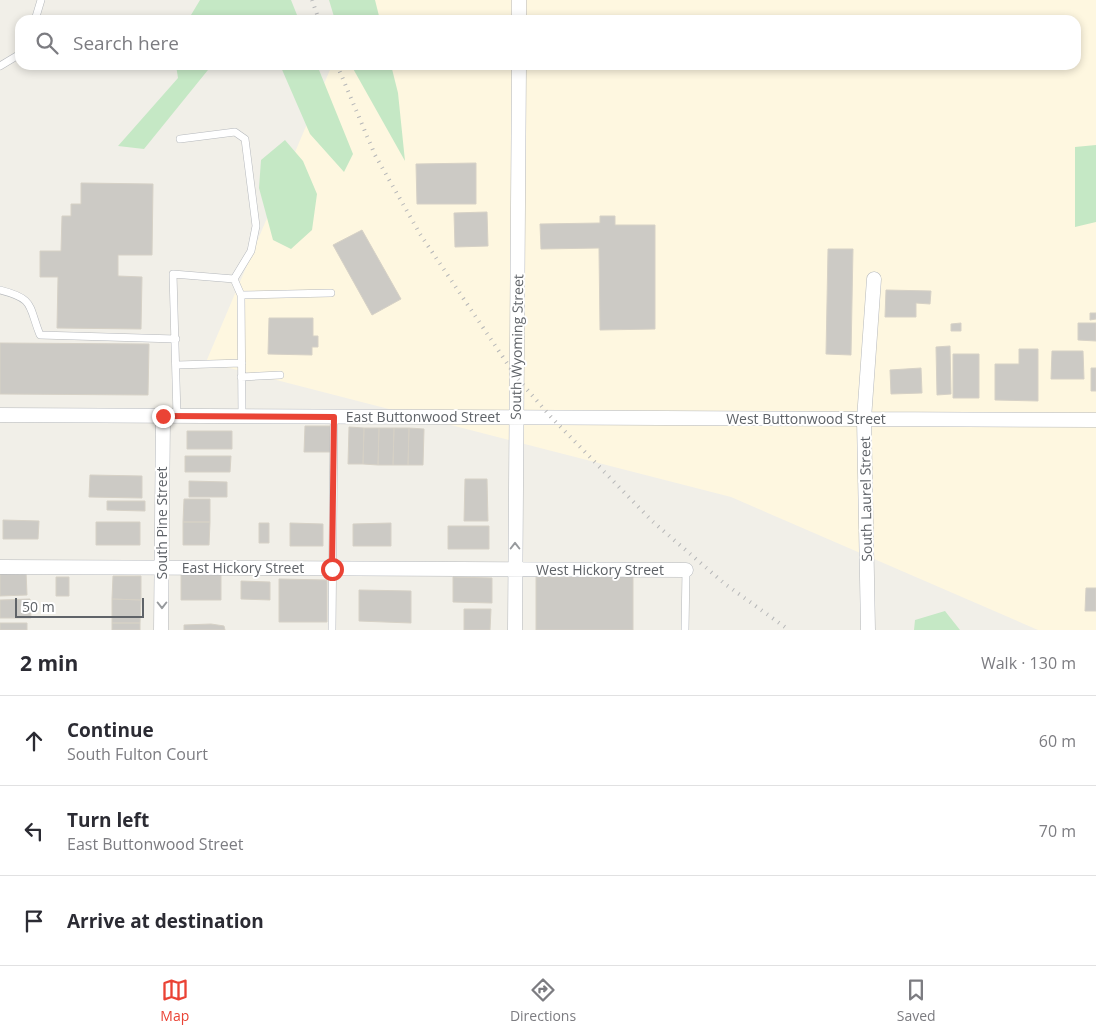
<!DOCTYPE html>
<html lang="en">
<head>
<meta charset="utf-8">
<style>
	:root { --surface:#fff; --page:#f7f7f7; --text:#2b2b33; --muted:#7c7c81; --line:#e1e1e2; --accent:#ea4335 }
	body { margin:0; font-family:"Open Sans",sans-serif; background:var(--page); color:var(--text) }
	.scale { position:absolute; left:15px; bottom:12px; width:129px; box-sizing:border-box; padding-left:5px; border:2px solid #5f6368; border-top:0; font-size:14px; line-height:18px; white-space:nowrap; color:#5f6368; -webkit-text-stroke:4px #fff; paint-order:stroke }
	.stop { position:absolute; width:15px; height:15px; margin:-11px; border:4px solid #ea4335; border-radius:50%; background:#fff }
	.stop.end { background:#ea4335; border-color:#fff; box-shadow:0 1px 5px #0008 }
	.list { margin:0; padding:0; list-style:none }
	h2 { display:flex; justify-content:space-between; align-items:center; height:65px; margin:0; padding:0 20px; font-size:21px }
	h2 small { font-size:16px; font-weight:400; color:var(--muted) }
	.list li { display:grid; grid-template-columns:32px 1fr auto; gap:15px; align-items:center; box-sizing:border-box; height:90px; padding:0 20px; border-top:1px solid var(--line) }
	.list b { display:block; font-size:19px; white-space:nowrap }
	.list p { margin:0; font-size:16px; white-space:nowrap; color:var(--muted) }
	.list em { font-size:16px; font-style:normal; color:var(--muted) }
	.icon { flex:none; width:28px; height:28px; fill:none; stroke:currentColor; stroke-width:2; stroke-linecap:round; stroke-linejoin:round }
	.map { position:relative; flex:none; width:1096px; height:630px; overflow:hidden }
	.search { position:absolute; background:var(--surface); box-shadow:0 2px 8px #0003; left:15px; right:15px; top:15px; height:55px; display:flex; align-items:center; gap:12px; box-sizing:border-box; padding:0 18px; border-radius:15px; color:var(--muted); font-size:19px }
	.sheet { height:335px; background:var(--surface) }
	nav { display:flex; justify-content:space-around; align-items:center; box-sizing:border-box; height:70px; border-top:1px solid var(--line); background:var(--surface); font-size:14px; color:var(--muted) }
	nav a { display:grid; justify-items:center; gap:2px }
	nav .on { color:var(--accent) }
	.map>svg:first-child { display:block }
	.commercial { fill:#fef7e0 }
	.green { fill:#c5e8c5 }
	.building { fill:#cccac5; stroke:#d6d1c6 }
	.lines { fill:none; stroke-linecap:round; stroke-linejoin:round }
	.service-casing { stroke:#b5b8bc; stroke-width:8 }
	.minor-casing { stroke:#b5b8bc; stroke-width:15 }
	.service { stroke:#fff; stroke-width:7 }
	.minor { stroke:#fff; stroke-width:14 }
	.rail { stroke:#b6b7b8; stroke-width:4; stroke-dasharray:1 6; stroke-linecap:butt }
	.oneway { stroke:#979a9d }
	.route { stroke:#ea4335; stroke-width:6 }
	.labels { text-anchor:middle; stroke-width:4; stroke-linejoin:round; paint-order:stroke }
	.street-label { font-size:14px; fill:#5f6368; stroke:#fff }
</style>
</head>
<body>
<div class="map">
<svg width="1096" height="630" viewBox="0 0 1096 630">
	<rect width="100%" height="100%" fill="#f1efe8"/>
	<path class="commercial" d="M360 0H1096V630H1038L731 497 206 362 332 65H1076V20H351Z"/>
	<path class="green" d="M200 0H291L299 20H188Z
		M329 0H375L380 20H335Z
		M176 65H212L144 149 118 146 178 78Z
		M280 65H317L353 154 344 172 310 134Z
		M351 65H391L398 93 405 161Z
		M285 140 303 161 317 194 312 230 291 249 273 240 259 188 261 160Z
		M1096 145V222L1075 227V147Z
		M945 611 960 630H914L915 620Z"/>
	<path class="building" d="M476 163V204H417L416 164Z
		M81 183 153 184 152 255H118V276L142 277 141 329 57 328 58 277H40V251H61L62 216H71V204H81Z
		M487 212 488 246 455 247 454 213Z
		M600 216H615V225H655V329L600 330 599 248 541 249 540 224 600 223Z
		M362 230 401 299 372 315 333 245Z
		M828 249H853L851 355 826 354Z
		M886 290 931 291 930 304 916 303V317H885Z
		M1090 313H1096V319L1090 320Z
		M269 318H313V336H318V347H312V355L268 354Z
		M961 323V331H951V324Z
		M1078 323H1096V341L1078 340Z
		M0 343 149 344 148 395 0 394Z
		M950 346 951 394 937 395 936 347Z
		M1019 349H1038V401L995 400V364H1019Z
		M1052 351H1083L1084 379H1051Z
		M953 354H979V398H953Z
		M921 368 922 393 891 394 890 370Z
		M1091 368H1096V391H1091Z
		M305 426H331V452H304Z
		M349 427 364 428 363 464H348Z
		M364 428H379L378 465 363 464Z
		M379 428H394L393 465H378Z
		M394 428H409L408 465H393Z
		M409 428 424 429 423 465H408Z
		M187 431H232V449H187Z
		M185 456H231L230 472H185Z
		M90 475 142 476V498L89 497Z
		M465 479H487L488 521H464Z
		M189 481 227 482V497H189Z
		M184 499H210V522H183Z
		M107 501H145V511L107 510Z
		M3 520 39 521 38 539H3Z
		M96 522H140V545H96Z
		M183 522H210L209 545H183Z
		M259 523H269V543H259Z
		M290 523 323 524V546H290Z
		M391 523V546H353V524Z
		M448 526H489V549H448Z
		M26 571 27 595 0 596V572Z
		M181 574H221V600H181Z
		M113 576H141V600L112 599Z
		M633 576V630H536V577Z
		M56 577H69V596H56Z
		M453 577 492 578V603L453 602Z
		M279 579 327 580V622H279Z
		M241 581 270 582V600L241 599Z
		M1086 588H1096V611H1085Z
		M359 590 411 591V623L359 621Z
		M30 599 31 618H0V600Z
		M112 599 141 600 140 623H112Z
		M464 609H491L490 630H464Z
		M0 623H27V630H0Z
		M112 623H140V630H112Z
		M211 624 224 626 225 630H184V625Z"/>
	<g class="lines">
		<g class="service-casing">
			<path id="service" d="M35 20 41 0
				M0 66 20 54
				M180 139 235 132 245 139 256 226 251 251 234 279
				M0 290C35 299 28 305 40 335L176 339
				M177 365 242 363
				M241 377 280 375
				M177 416 173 274 234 279 241 295
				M242 417 241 295 331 293
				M332 630 334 417
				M685 630 686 570"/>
		</g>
		<g class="minor-casing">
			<path id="minor" d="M519 20V0
				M0 415 1096 420
				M0 567 686 570
				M161 630 163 416
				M515 630 519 65
				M868 630 864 419 874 279"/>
		</g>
		<use href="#service" class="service"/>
		<use href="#minor" class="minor"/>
		<path class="rail" d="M312 0 319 20
			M337 65 375 155 420 234 517 378 551 417 652 521 725 584 789 630"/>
	</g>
	<defs><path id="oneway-chevron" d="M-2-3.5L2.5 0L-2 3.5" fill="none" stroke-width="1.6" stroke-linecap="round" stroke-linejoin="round" transform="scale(1.25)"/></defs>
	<g class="oneway">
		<use href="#oneway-chevron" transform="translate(515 546) rotate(-90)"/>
		<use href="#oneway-chevron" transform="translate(162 605) rotate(90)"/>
	</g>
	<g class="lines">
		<path class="route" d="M163 416 334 417 332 569"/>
	</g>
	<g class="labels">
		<g class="street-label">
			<text transform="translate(517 347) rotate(-89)" y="5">South Wyoming Street</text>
			<text x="423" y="422">East Buttonwood Street</text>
			<text x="806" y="424">West Buttonwood Street</text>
			<text transform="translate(866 499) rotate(-91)" y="5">South Laurel Street</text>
			<text transform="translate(162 523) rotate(-90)" y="5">South Pine Street</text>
			<text x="243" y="573">East Hickory Street</text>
			<text x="600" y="575">West Hickory Street</text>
		</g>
	</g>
</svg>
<div class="scale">50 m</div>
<div class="stop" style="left:332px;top:569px"></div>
<div class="stop end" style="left:163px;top:416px"></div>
<div class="search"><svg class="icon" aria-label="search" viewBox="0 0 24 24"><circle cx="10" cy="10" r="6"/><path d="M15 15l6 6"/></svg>Search here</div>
</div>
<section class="sheet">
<h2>2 min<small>Walk · 130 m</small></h2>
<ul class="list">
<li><svg class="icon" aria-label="ahead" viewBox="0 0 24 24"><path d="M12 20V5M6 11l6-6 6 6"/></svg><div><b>Continue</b><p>South Fulton Court</p></div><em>60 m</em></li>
<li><svg class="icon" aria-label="left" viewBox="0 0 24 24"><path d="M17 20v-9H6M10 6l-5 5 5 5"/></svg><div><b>Turn left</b><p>East Buttonwood Street</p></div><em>70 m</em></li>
<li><svg class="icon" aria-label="arrive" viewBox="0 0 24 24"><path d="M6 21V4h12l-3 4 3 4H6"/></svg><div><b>Arrive at destination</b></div></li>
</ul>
</section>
<nav>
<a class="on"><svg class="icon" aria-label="map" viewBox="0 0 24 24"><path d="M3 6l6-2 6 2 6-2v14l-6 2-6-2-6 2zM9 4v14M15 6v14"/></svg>Map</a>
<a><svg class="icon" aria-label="directions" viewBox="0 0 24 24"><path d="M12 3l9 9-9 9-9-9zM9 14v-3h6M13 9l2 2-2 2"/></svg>Directions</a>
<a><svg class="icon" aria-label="saved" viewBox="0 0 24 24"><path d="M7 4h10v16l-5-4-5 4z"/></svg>Saved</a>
</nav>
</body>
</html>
